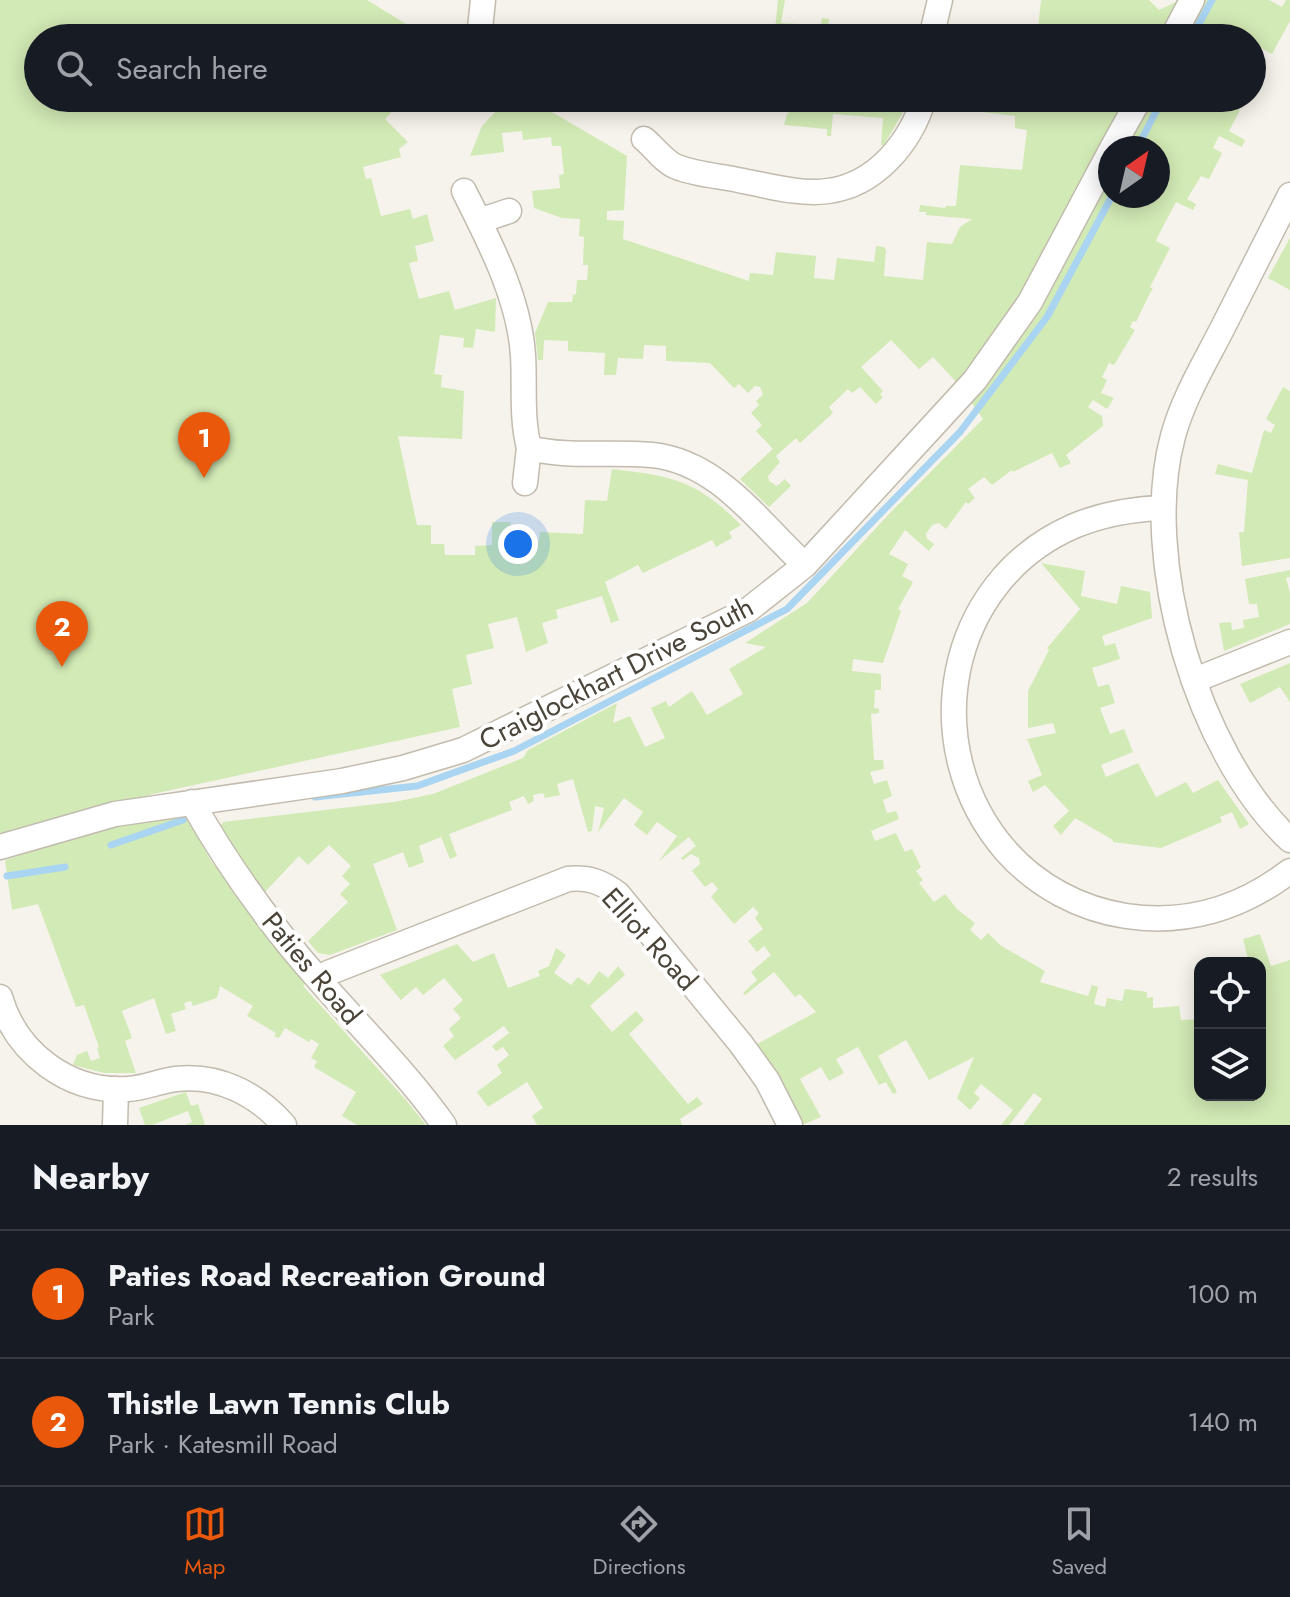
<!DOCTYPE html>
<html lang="en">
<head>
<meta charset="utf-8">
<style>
	:root { --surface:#171b24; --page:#20242c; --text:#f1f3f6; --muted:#9ea1a6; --line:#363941; --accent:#ea580c }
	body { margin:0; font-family:Jost,sans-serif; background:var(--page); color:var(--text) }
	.controls { position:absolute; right:24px; bottom:24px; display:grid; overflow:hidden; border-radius:16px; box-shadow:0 4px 20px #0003 }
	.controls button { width:72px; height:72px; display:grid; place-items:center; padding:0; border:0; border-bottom:2px solid var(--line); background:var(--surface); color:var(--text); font:40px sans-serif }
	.compass { position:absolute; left:1098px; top:136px; width:72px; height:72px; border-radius:50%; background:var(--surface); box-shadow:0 4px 20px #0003; rotate:34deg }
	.you { position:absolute; left:518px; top:544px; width:28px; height:28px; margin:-20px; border:6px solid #fff; border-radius:50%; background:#1a73e8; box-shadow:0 0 0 12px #1a73e833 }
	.badge { display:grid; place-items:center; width:52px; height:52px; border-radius:50%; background:var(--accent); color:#fff; font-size:26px; font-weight:700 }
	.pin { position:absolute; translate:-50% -66px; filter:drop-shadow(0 2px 4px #0008) }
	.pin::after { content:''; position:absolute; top:42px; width:28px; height:24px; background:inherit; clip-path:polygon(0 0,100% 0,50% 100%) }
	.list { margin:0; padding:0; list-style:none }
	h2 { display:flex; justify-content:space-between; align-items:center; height:104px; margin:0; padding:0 32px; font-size:34px }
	h2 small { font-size:26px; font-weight:400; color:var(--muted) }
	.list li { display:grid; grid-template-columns:52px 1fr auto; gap:24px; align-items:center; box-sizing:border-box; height:128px; padding:0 32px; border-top:2px solid var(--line) }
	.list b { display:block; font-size:30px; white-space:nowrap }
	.list p { margin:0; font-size:26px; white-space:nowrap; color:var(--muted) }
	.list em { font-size:26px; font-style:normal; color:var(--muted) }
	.icon { flex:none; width:44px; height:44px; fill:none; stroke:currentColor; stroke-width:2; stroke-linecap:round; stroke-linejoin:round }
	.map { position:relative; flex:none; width:1290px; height:1125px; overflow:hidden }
	.search { position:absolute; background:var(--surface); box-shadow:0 4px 20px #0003; left:24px; right:24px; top:24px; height:88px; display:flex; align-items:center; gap:20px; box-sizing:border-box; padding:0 28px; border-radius:44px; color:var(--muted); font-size:30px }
	.sheet { height:360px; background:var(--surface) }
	nav { display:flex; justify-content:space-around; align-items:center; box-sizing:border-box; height:112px; border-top:2px solid var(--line); background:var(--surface); font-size:22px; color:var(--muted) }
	nav a { display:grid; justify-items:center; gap:4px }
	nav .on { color:var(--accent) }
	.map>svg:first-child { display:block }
	.green { fill:#d2eab5; fill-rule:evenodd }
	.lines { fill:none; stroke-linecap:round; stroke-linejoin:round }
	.stream { stroke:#a9d4f2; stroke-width:7 }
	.minor-casing { stroke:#c2bbae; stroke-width:27 }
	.minor { stroke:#fff; stroke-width:24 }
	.labels { text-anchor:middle; stroke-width:8; stroke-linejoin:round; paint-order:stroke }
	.street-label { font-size:28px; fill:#4b4439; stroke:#fff }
</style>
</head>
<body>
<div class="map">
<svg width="1290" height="1125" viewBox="0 0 1290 1125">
	<rect width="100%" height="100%" fill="#f6f3ec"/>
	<path class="green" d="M0 0H367L429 38H38V98H405L385 119 408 142 399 149 401 157 363 167 366 179 371 178 381 216 410 209 413 219 427 214 434 241 415 246 418 261 409 263 419 299 449 291 455 310 496 298 495 332 476 329 473 348 463 347 464 338 440 335 434 374 442 375 441 387 464 391 462 439 398 436 417 525H431V544H444L445 555H475V546L492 545V522H510L512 531 528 532V541H539L540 532 583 534 585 500 607 501 612 469C673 476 696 480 741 525L729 532 732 538 716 547 712 540 643 573 638 565 605 582 619 620 611 623 602 596 556 610 558 618 542 623 548 643 526 652 517 617 488 624 494 648 466 655 472 684 452 689 460 727 153 794 0 834Z
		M778 0H785L781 23 821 25 822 18 829 19 827 38H774Z
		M1041 0H1149L1159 10 1180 0H1269L1282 7 1286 0H1290V21L1272 54 1259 47 1252 60V38H1037Z
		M868 27 877 28V31L920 35 918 38H867Z
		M491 98H528L627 156 624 210 607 211V220L624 221 623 239 749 281 750 273 773 275 776 252 816 256 814 278 834 280 837 258 874 262 876 246 884 247 886 250 884 276 923 280 927 242 952 244 960 227 972 219 926 215V212H919L920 205 945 208 946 206H956L960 165 1022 170 1027 130 1015 128V116L982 112 983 98H1234L1230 105 1240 110 1229 131 1245 140 1242 147 1219 136 1213 148 1222 153 1209 179 1201 176 1187 199 1196 204 1193 210 1176 202 1157 238 1156 241 1170 248 1150 287 1153 289 1150 293 1136 322 1133 321 1130 327 1135 330 1114 365 1109 363 1102 377 1107 380 1101 393 1114 398 1107 409 1093 400 1088 407 1102 416 1103 426 1066 455 1071 463 1060 468 1052 453 1013 472 1012 470 992 485 984 477 968 489 975 498 968 504 966 502 946 529 939 523 932 525 926 534 927 539 934 544 929 551 905 530 889 554 908 564 902 576 913 582 898 609 901 611 883 663 853 659 852 671 881 674V690H875L874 708 879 709V713L871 714 874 760H883L884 769 870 772 874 784 887 780 892 796 883 800 887 813 896 811 899 819 871 831 875 841 896 833 905 852 912 849 921 867 916 871 923 880 919 883 934 902 945 894 957 909 975 923 970 930 981 940 988 933 1000 945 1045 971 1040 982 1088 996 1092 985 1098 987 1094 1004 1105 1007 1107 998 1122 1001 1125 989 1147 992V998L1153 997V1008L1179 1006 1181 1020 1200 1019V1095H1260V963H1249L1243 939 1260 934 1271 966 1290 960V1125H1023L1042 1099 1034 1093 1009 1125H1001L1013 1110 981 1084 974 1093 980 1098 970 1110 957 1098 974 1057 929 1080 906 1040 878 1056 897 1092 893 1094 886 1082 879 1085 858 1047 836 1059 844 1073 829 1081 821 1067 800 1079 821 1117 802 1125 755 1045 816 1012 800 994 795 997 774 972 745 995 743 993 757 980 751 972 771 955 764 946 757 952 748 941 763 929 755 918 759 913 753 907 734 924 711 897 718 889 712 882 705 887 692 871 700 864 699 858 691 854 683 860 681 858 696 846 689 837 659 861 677 836 657 822 647 835 634 825 643 812 624 798 598 832 604 808 595 806 592 831 588 832 573 779 557 784 560 795 545 798 543 793 533 795 534 801 528 804 524 796 509 802 512 810 449 834 457 856 450 859 441 837 419 846 424 862 409 868 403 852 373 864 397 930 330 955 318 953 308 941 348 902 340 894 350 884 342 876 351 866 329 845 308 865 299 856 264 893 219 829 223 822 394 802 433 794 523 758 528 750 617 703 613 723 630 716 645 747 665 738 651 708 666 701 669 707 692 691 707 715 743 694 729 669 766 647 745 643 807 603 889 514 983 419 959 385 933 357 919 369 891 340 861 367 883 391 880 394 883 397 876 404 860 387 852 393 848 389 829 407 833 413 800 443 796 438 776 456 780 462 768 476 769 481 777 486 785 479 791 486 769 507 740 479 773 449 756 431 762 425 751 413 759 405 756 401 763 395 760 387 755 386 748 393 739 384 734 388 710 363 666 361V346L644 345 643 359 618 358 616 375H604L605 353 568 351V341L544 340 543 360H538L535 333 548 302H572L573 295 576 294 577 280H587L588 265H583L584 237 579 236 580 219 562 218 534 208 532 191 560 188 559 175 564 174 561 146H552L551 137 523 140 522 131 502 133 504 152 470 156 482 126 499 108ZM1110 148H1158V196H1110Z
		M796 98H867L888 101 887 107 905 109 884 145H881L883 118 833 114 831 136H827V129L784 125 787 114 795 108Z
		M1290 238V290L1268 278Z
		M1283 387 1290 391V558L1242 566 1239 532H1244L1248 480 1215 474 1218 464 1252 473 1264 430 1271 433 1275 425 1266 419Z
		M1041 563 1085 571 1081 596 1117 604 1121 586 1150 592 1152 618 1102 636 1105 646 1115 643 1120 659 1092 668 1098 687 1109 684 1115 703 1100 708 1110 734 1124 729 1133 752 1101 765 1106 777 1138 763 1156 797 1186 782 1193 793 1218 780 1249 824 1240 829 1232 812 1220 817 1222 822 1161 848 1113 842V840L1075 818 1061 835 1053 826 1069 811 1045 785 1033 792 1028 781 1042 775 1027 739 1056 733 1053 723 1028 728V691L1049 650 1047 648 1080 609Z
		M1290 570V577L1286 578 1290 593V624L1224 651 1219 623 1231 622 1232 630 1244 628 1243 620 1259 617 1257 604H1249L1245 579Z
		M1290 663V702L1280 687 1250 703 1240 684Z
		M185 815 211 861 307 982 303 986 406 1100 426 1125H357L342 1116 356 1092 314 1067 317 1061 311 1058 319 1044 311 1039 309 1042 285 1028 279 1038 274 1036 276 1033 247 1016 253 1006 220 986 217 998 193 1006 191 1001 184 1003 186 1009 171 1014 176 1031 166 1034 154 998 122 1011 132 1038 125 1041 136 1073H104L73 1065 77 1055 87 1051 91 1061 100 1058 97 1048 99 1047 84 1005 76 1007 38 904 12 910 5 860 116 825Z
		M457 944 473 962 494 953 508 988 540 976 538 971 549 966 556 948 566 955 554 973 571 985 578 977 589 985 599 971 608 978 618 966 625 975 590 1006 612 1032 636 1011 644 1020 629 1034 688 1104 697 1097 703 1104 680 1119 682 1125H537L532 1116 543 1108 527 1082 488 1107 477 1092 502 1073 497 1065 509 1055 503 1047 496 1051 492 1046 509 1033 504 1026 455 1060 443 1046 454 1036 449 1029 461 1018 453 1009 463 1000 444 978 423 995 416 987 401 1000 380 975Z
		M186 1092 191 1106 198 1104 205 1125H185L192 1122 188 1111 152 1125H145L139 1108Z"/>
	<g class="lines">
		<path class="stream" d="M1191 38 1212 0
			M1137 148 1163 98
			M315 797 417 786 514 751 787 609 960 432 1047 317 1112 196
			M111 845 183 820
			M7 876 65 867"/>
		<g class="minor-casing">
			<path id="minor" d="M479 38 483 0
				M931 38 940 0
				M1172 38 1192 0
				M644 139C654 147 665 163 677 167 697 175 722 176 743 181 770 186 800 195 828 191 876 185 911 142 924 98
				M1112 148 1140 98
				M464 191C489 241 519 297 523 355 525 387 521 416 529 448 568 458 611 451 652 455 719 462 759 523 805 565
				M1290 195C1267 240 1244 285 1221 331 1204 364 1183 399 1173 436 1140 558 1197 753 1290 840
				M479 221 509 211
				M525 483 529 448
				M1162 508C1132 509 1103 514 1074 526 945 582 916 748 1006 851 1037 886 1080 909 1126 916 1186 925 1242 908 1290 871
				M1195 680 1290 642
				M192 802C228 866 271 926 320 981 362 1029 407 1073 444 1125
				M0 847 115 814 342 781 403 768 463 750 748 610 805 565 975 380 1030 302 1110 152
				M319 980 328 973 568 879C589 877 602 882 618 894L741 1044 767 1080 790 1125
				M0 997C16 1053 69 1093 128 1089 144 1088 160 1081 176 1079 218 1074 257 1094 284 1125
				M115 1125 116 1089"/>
		</g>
		<use href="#minor" class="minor"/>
	</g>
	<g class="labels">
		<g class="street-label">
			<text transform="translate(616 673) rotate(-27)" y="10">Craiglockhart Drive South</text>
			<text transform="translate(650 939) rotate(48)" y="10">Elliot Road</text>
			<text transform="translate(312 968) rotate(50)" y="10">Paties Road</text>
		</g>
	</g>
</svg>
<div class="controls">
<button><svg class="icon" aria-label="locate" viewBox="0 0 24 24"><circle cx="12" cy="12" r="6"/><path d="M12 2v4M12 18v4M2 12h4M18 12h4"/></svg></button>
<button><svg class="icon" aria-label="layers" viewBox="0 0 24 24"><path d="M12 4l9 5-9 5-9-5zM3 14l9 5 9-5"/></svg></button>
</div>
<svg class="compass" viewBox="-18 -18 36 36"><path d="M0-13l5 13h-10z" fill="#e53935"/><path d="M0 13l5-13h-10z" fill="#9ea1a6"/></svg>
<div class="you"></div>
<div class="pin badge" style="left:204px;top:478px">1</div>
<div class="pin badge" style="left:62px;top:667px">2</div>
<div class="search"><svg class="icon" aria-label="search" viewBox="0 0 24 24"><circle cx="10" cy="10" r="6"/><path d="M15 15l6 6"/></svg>Search here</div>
</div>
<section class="sheet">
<h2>Nearby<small>2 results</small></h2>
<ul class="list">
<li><span class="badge">1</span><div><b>Paties Road Recreation Ground</b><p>Park</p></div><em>100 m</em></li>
<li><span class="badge">2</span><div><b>Thistle Lawn Tennis Club</b><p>Park · Katesmill Road</p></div><em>140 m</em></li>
</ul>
</section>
<nav>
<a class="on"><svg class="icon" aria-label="map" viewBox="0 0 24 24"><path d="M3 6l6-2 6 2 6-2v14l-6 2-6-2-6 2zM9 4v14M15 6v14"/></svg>Map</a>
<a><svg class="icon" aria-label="directions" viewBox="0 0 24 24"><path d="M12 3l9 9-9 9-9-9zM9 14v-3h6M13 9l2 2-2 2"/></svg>Directions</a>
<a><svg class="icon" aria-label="saved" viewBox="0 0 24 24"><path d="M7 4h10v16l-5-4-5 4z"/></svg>Saved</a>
</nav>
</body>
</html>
